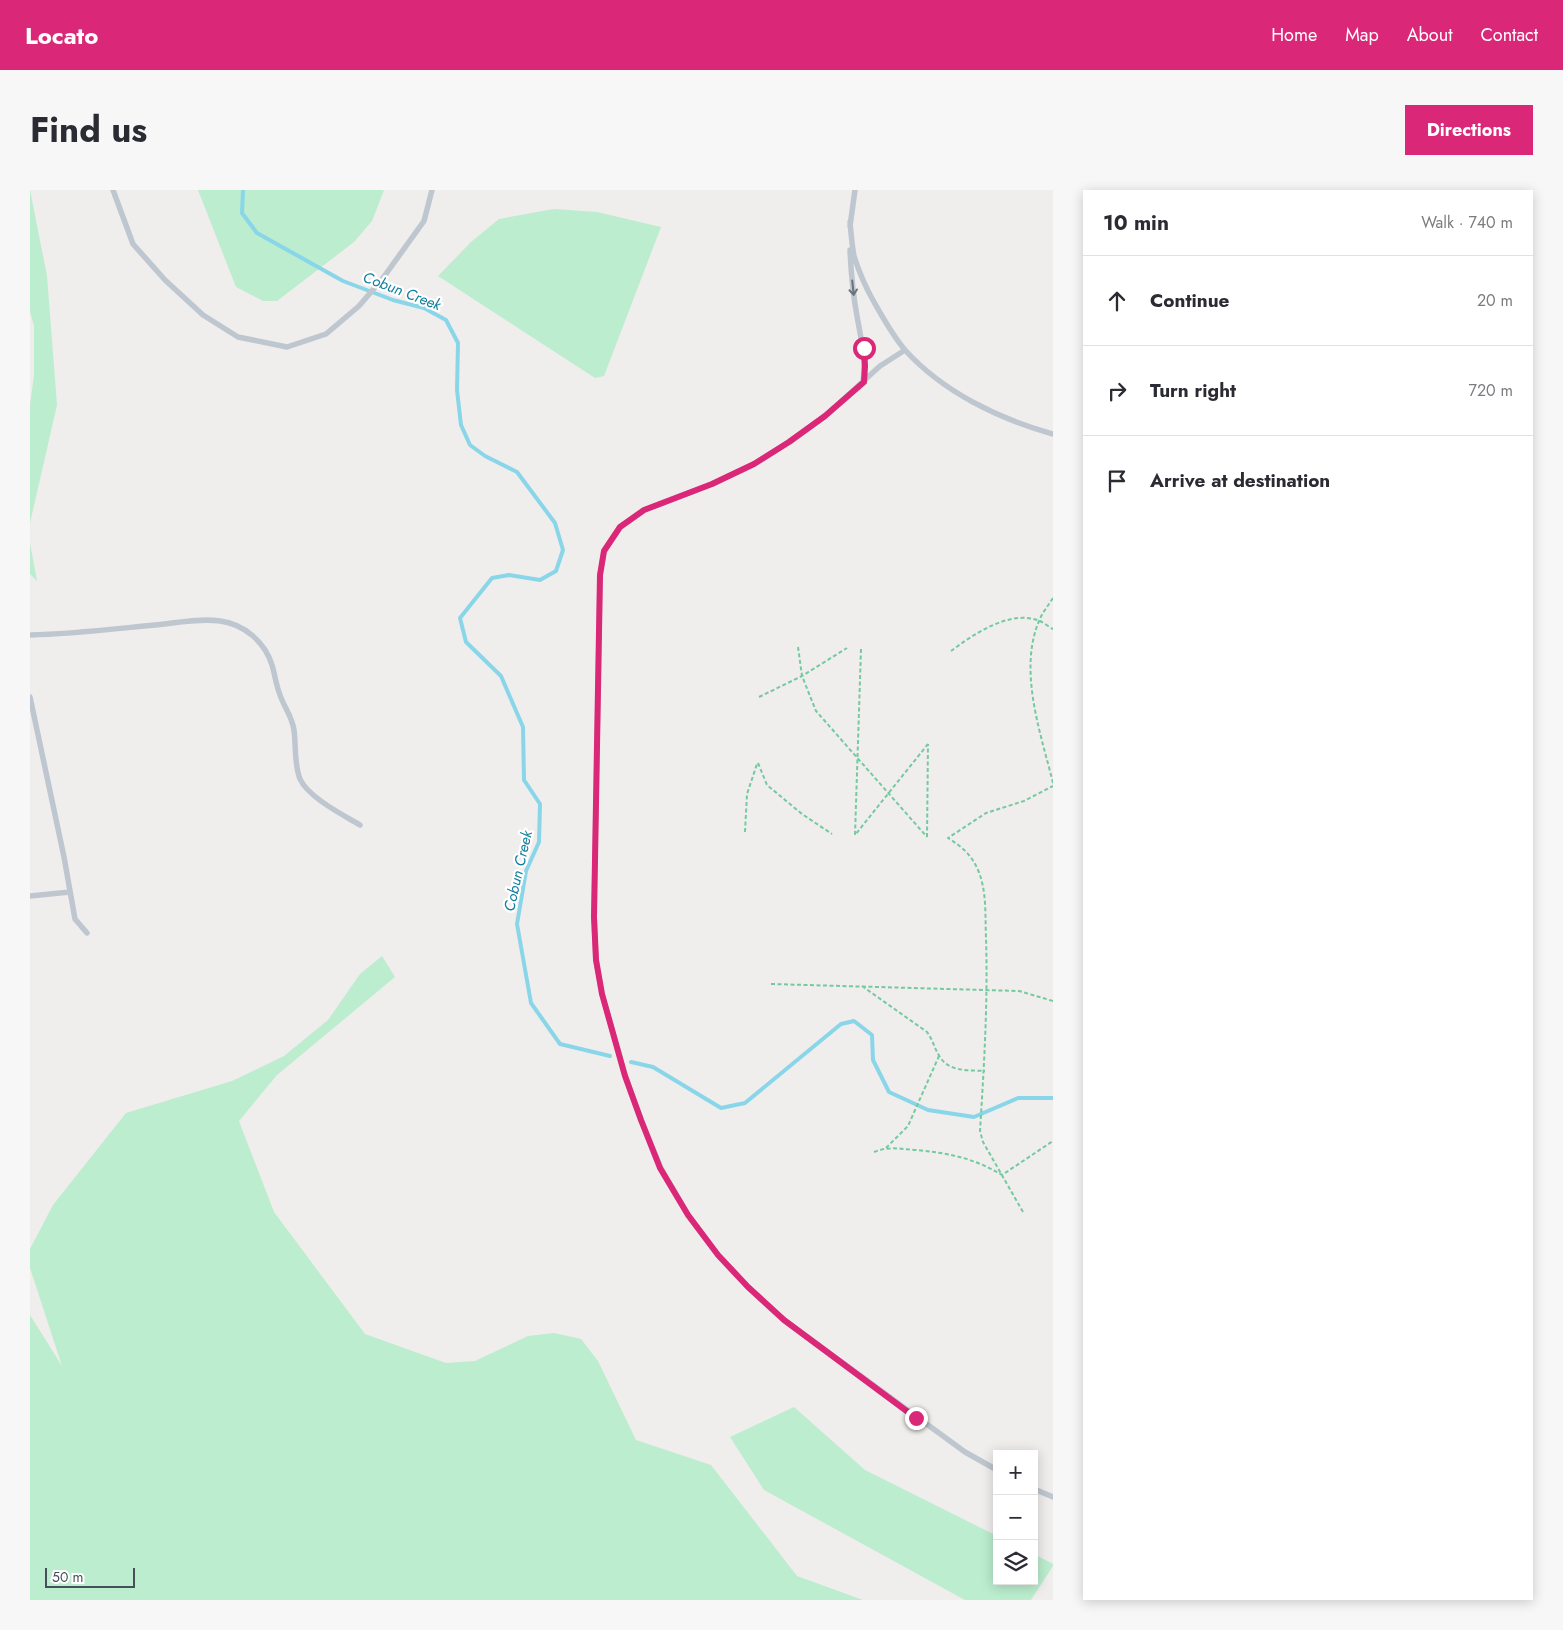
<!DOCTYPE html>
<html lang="en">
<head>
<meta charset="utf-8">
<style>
	:root { --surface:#fff; --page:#f7f7f7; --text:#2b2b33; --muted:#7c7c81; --line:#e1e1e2; --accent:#db2777 }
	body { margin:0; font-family:Jost,sans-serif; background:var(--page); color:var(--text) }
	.controls { position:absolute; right:15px; bottom:15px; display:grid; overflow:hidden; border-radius:0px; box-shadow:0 2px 12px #0003 }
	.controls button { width:45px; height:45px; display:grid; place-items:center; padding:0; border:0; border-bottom:1px solid var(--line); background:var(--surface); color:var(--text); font:25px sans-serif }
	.scale { position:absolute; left:15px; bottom:12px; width:90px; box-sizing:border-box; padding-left:5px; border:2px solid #46505a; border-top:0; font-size:14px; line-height:18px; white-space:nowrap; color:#46505a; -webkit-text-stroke:4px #fff; paint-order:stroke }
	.stop { position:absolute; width:15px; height:15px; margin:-11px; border:4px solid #db2777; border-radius:50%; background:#fff }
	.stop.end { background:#db2777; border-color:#fff; box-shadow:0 1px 5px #0008 }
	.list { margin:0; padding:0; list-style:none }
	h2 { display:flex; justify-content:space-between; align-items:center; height:65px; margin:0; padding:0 20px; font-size:21px }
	h2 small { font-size:16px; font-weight:400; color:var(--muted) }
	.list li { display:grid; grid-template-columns:32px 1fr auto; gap:15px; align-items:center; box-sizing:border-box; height:90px; padding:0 20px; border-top:1px solid var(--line) }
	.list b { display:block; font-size:19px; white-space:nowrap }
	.list em { font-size:16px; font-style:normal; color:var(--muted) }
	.icon { flex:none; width:28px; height:28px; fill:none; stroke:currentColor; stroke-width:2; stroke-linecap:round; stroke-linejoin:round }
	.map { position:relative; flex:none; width:1023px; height:1410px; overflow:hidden; border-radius:0px }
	header { display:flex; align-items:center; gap:30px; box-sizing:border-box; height:70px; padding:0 25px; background:var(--accent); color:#fff }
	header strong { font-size:24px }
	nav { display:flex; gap:28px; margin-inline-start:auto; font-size:18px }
	.intro { display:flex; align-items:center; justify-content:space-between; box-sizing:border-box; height:120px; padding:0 30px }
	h1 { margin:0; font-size:35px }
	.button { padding:12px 22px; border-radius:0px; background:var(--accent); color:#fff; font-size:18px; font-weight:700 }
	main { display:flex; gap:30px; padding:0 30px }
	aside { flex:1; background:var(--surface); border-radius:0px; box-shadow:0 2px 12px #0003 }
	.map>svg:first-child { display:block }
	.green { fill:#bbedce }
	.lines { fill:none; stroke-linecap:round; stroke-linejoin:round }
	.stream { stroke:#89d6e9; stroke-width:4 }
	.path { stroke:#74ca9f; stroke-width:2; stroke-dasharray:4 2.5; stroke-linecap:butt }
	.service { stroke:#bec7cf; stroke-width:5.5 }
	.oneway { stroke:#6a747d }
	.route { stroke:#db2777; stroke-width:6 }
	.labels { text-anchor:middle; stroke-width:4.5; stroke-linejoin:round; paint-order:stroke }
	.water-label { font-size:15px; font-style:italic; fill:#0f7f9c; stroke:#fff }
</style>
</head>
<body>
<header>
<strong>Locato</strong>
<nav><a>Home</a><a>Map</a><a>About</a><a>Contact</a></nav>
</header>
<div class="intro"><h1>Find us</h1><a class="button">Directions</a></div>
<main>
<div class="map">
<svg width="1023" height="1410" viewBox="0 0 1023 1410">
	<rect width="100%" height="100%" fill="#f0eded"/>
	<path class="green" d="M0 0 17 86 27 215 0 333V215L4 185V136L0 122Z
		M168 0H354L342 31 324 52 247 111H233L206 97Z
		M524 19 567 22 631 37 574 186 565 188 408 86 441 52 469 29Z
		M0 353 7 391 0 384Z
		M352 766 365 787 247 885 209 931 244 1022 335 1144 416 1173 445 1171 498 1146 524 1143 551 1149 568 1171 606 1250 681 1275 767 1386 833 1410H0V1125L32 1176 0 1078V1059L23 1015 96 923 202 891 254 866 298 830 330 784Z
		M764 1217 835 1280 967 1346V1391H1004V1364L1023 1374V1376L1001 1410H935L734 1300 700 1247Z"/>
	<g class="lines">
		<path class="stream" d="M213 0 212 23 227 43 313 91 363 110 394 118 416 130 428 153 427 200 431 235 440 255 455 266 487 282 525 333 533 360 526 381 510 390 479 385 462 388 430 428 436 452 471 486 493 537 494 590 510 614 509 652 496 681 487 734 501 813 530 854 580 866
			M601 872 623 877 691 918 715 913 811 834 824 831 842 845 843 870 859 902 898 920 944 927 988 908H1023"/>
		<path class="path" d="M1023 408C1018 416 1012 423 1009 431 988 481 1011 544 1023 593
			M768 457 772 486 786 521 897 647
			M831 459 825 645 898 554
			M921 461C944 444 980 419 1010 431 1014 433 1019 437 1023 439
			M729 507 772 486 817 458
			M728 573 737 595 772 624 802 644
			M715 642 717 604 727 574
			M897 647 898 554
			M741 794 989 801 1023 811
			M832 796 897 842C904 852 904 858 910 867 919 882 939 880 955 881
			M856 958 878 936 909 866
			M844 962C859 956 870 959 886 960 918 963 944 968 972 985L1023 951
			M993 1022 953 952 950 941C954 876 958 813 956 748 955 725 957 701 948 680 941 664 932 657 918 648L956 623 994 611 1023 596"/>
		<path class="service" d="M83 0 103 54 135 90 173 125 208 147 257 157 296 144 329 116 353 88 394 31 402 0
			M820 32C821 43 822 56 824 66 829 82 836 98 844 112 853 128 863 146 875 160 913 202 969 229 1023 244
			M820 36 825 0
			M820 60C821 82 823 105 827 126 831 149 836 168 833 192
			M875 160 850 176 795 226 759 252 724 274 682 294 614 320 590 337 574 361 570 385 564 727 566 770 572 804 595 885 611 930 631 978 658 1025 688 1065 718 1097 754 1130 935 1262 967 1280
			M0 445C42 444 83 439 125 435 146 433 169 428 190 431 214 434 235 452 242 475 245 485 246 495 250 505 254 517 262 526 264 540 266 555 264 574 270 589 278 607 313 625 330 635
			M0 507 34 667 45 729 57 743
			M0 706 40 702
			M1004 1299 1023 1307"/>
	</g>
	<defs><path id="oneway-shaft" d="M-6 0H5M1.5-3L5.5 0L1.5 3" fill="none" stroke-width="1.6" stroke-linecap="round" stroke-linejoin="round" transform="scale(1.25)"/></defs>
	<use class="oneway" href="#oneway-shaft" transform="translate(823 98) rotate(84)"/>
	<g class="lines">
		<path class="route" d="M834 158 835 176 834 192 795 226 759 252 724 274 682 294 614 320 590 337 574 361 570 385 564 727 566 770 572 804 595 886 611 930 630 978 658 1025 688 1065 718 1097 754 1130 886 1228"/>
	</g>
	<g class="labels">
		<g class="water-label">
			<text transform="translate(372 101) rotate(21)" y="5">Cobun Creek</text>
			<text transform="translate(488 681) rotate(-77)" y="5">Cobun Creek</text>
		</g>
	</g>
</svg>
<div class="controls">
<button>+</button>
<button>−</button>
<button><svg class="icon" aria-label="layers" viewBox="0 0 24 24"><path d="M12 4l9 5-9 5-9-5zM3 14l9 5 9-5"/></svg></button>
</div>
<div class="scale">50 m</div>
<div class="stop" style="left:834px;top:158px"></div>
<div class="stop end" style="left:886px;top:1228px"></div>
</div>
<aside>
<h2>10 min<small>Walk · 740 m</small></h2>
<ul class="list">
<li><svg class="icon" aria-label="ahead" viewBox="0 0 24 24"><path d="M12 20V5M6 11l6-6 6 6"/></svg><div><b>Continue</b></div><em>20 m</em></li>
<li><svg class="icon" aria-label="right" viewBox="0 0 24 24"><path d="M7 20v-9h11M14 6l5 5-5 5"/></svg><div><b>Turn right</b></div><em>720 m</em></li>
<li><svg class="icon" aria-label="arrive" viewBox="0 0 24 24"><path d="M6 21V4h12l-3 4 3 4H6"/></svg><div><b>Arrive at destination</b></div></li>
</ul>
</aside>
</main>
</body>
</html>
